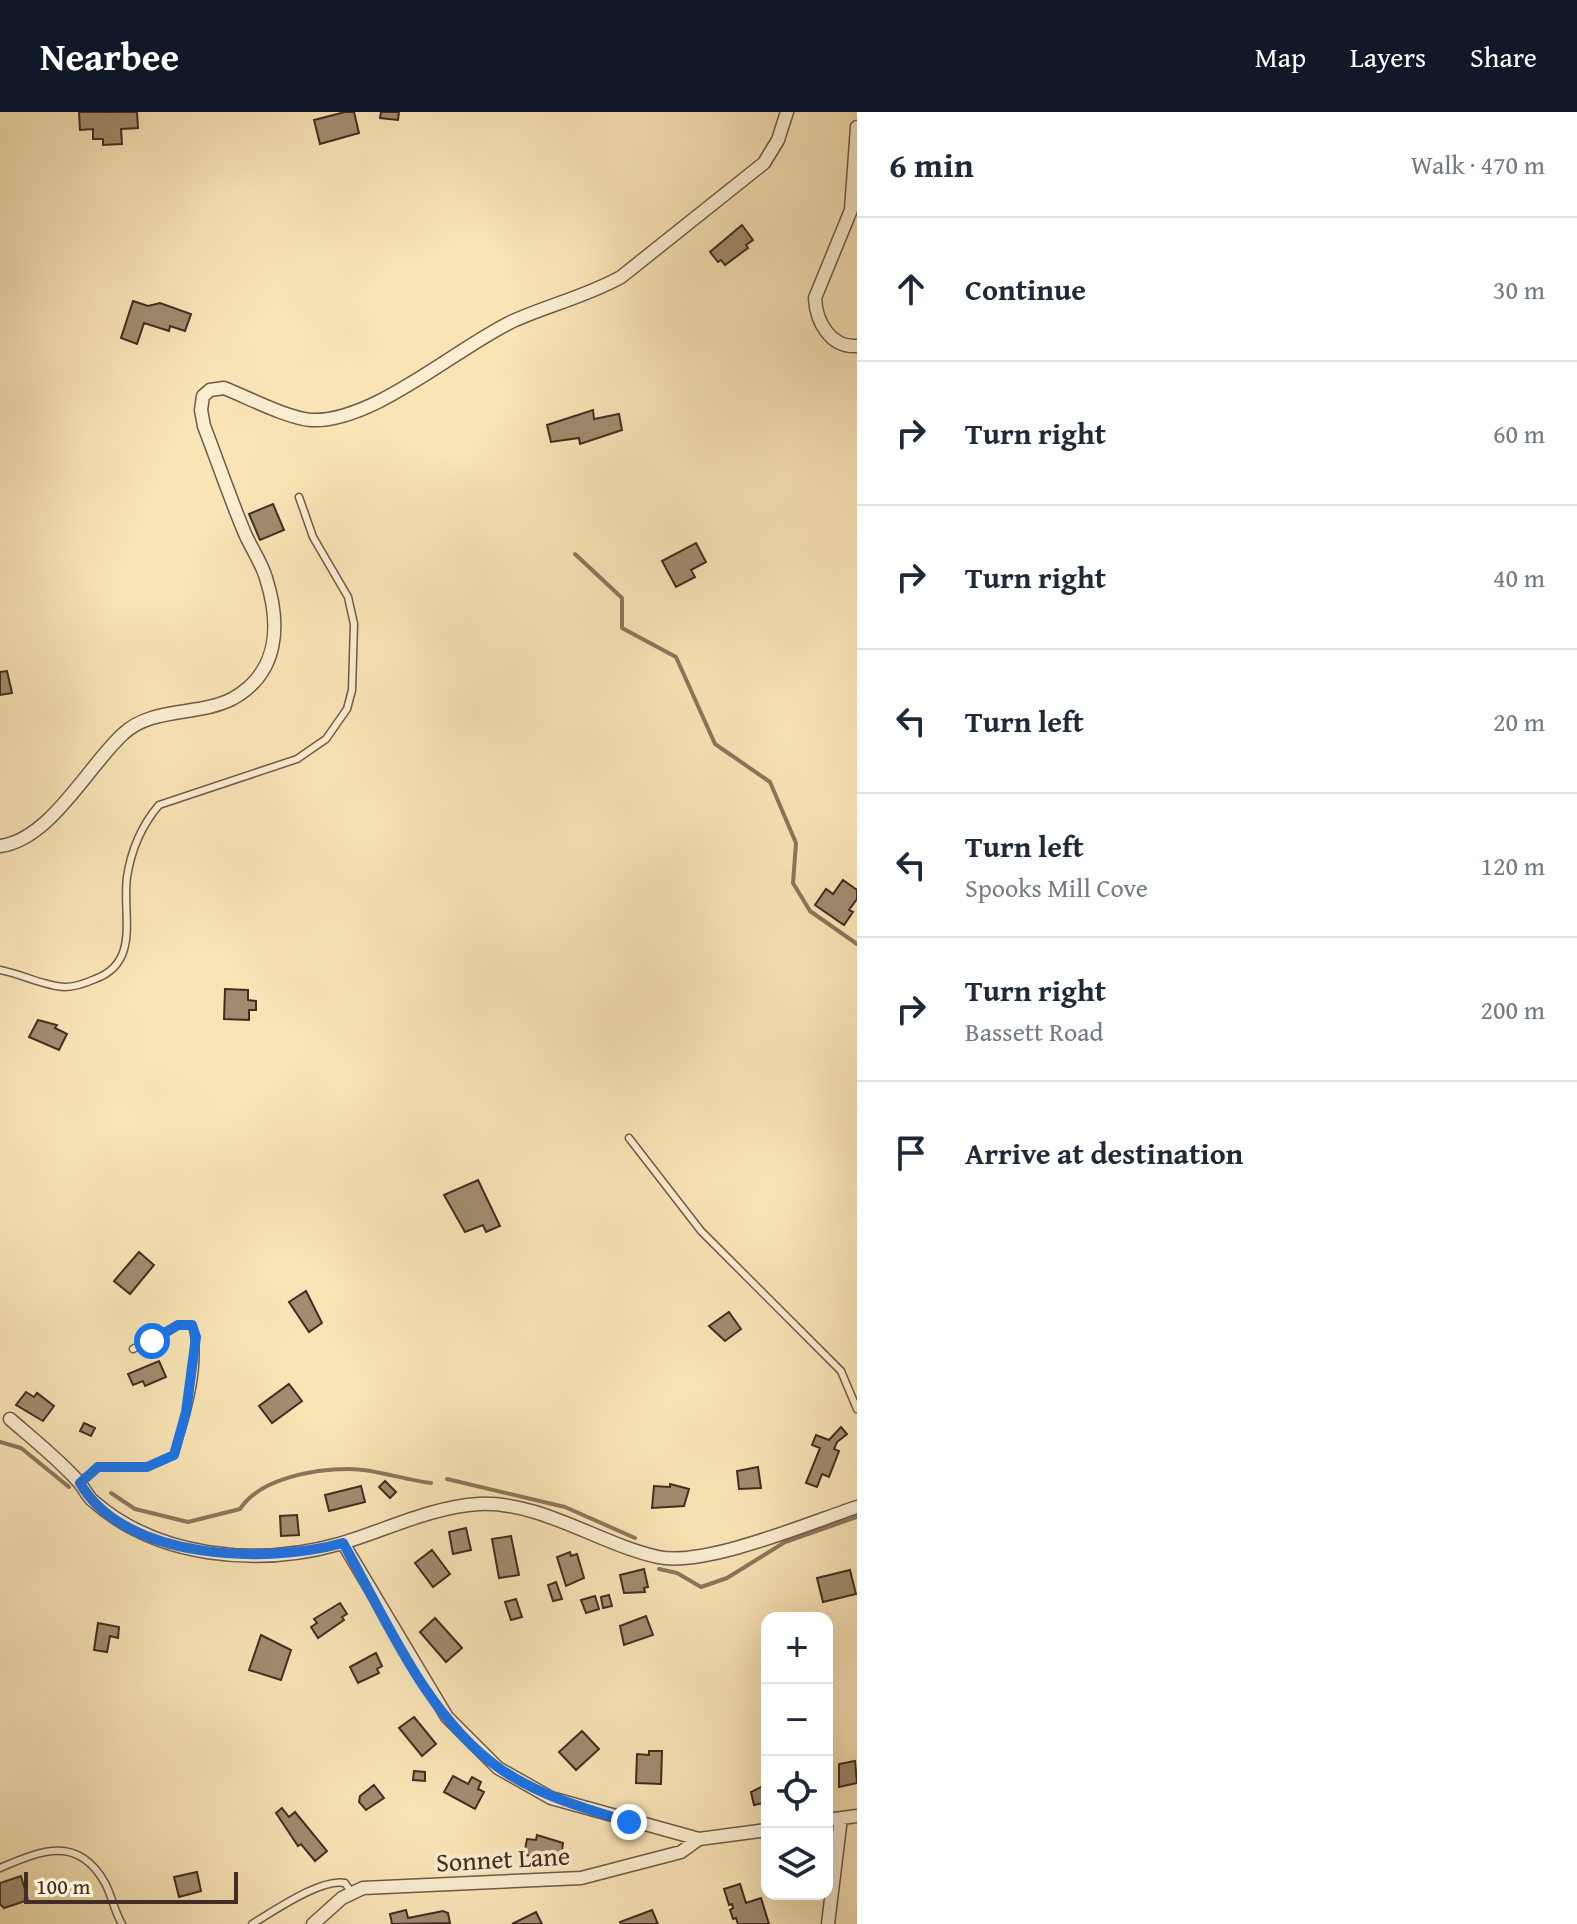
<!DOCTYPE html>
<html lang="en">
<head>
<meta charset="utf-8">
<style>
	:root { --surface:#fff; --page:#f2f2f3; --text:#1f2937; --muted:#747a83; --line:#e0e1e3; --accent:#111827 }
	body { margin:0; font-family:"Gentium Book Plus",serif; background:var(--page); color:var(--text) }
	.controls { position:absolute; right:24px; bottom:24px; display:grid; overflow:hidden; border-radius:16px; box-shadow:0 8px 32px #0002 }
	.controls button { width:72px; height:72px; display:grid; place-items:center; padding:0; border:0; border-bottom:2px solid var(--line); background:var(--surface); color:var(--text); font:40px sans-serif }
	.scale { position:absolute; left:24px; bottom:20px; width:214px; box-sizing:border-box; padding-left:8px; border:4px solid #412d23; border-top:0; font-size:22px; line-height:28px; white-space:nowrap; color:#412d23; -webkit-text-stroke:6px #fbedd0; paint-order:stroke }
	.stop { position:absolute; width:24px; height:24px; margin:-18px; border:6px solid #1a73e8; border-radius:50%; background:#fff }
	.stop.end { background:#1a73e8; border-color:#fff; box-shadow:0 2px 8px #0008 }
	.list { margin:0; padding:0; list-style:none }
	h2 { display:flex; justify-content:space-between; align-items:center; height:104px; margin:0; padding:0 32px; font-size:34px }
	h2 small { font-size:26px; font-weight:400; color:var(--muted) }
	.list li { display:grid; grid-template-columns:52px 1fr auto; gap:24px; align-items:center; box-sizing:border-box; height:144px; padding:0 32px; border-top:2px solid var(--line) }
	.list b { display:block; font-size:30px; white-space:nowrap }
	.list p { margin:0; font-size:26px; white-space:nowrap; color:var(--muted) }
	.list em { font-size:26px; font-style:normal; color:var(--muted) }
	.icon { flex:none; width:44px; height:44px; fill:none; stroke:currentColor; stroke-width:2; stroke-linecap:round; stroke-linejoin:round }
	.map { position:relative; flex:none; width:857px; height:1812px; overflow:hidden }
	header { display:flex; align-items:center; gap:48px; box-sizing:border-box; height:112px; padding:0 40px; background:var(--accent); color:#fff }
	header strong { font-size:38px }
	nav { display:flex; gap:44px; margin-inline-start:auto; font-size:28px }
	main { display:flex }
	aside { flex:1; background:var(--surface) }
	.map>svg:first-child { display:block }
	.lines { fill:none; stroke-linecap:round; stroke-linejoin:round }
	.stream { stroke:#8a765d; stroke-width:4 }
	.building { fill:#a18c6f; stroke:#412d23; stroke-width:2 }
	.service-casing { stroke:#6f5b48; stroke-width:9 }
	.minor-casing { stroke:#6f5b48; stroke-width:15 }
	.service { stroke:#fbedd0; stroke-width:6 }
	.minor { stroke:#fbedd0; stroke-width:12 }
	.route { stroke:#1a73e8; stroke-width:10 }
	.labels { text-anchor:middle; stroke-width:7; stroke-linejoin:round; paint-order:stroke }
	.street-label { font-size:26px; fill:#412d23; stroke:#fbedd0 }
</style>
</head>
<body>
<header>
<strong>Nearbee</strong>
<nav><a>Map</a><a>Layers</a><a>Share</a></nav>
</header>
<main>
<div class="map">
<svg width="857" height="1812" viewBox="0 0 857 1812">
	<rect width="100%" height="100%" fill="#f9e4b6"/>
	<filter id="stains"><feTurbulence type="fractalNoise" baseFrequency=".0025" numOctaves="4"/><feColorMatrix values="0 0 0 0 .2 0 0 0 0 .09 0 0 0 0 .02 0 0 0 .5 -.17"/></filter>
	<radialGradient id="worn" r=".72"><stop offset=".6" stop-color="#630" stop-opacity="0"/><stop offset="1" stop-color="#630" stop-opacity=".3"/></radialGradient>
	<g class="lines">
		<path class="stream" d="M575 442 622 486V516L676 545 715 632 770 670 796 731 793 771 810 799 857 832
			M0 1330 21 1336 69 1375
			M447 1367 565 1395 635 1426
			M111 1381 135 1397 188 1410 240 1397C260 1366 315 1357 349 1357 376 1357 404 1368 431 1371
			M659 1457 677 1461 701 1475 727 1466 785 1430 857 1405"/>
	</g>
	<path class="building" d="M79 0H137L138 16 121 17 122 32 103 33V27H93V17L80 18Z
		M345 0H354L359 21 320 32 314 8Z
		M381 0H399L398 8 380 6Z
		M742 113 753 128 746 133 748 136 725 153 721 148 718 150 710 140Z
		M133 189 148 194 160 191 191 202 185 219 170 214 169 219 144 211 137 232 121 226Z
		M593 298 594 307 619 302 622 318 580 332 579 326 551 330 547 313Z
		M273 392 284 418 260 428 249 402Z
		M696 431 706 450 691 458 695 465 676 475 662 449Z
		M7 559 12 581 0 583V560Z
		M843 768 857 778V787L849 798 853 800 844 813 815 793 826 777 833 782Z
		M225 877 248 878V888L256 889V898H249V908L224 907Z
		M38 908 57 913 55 916 67 922 59 938 29 925Z
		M478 1068 500 1114 486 1120 483 1113 465 1120 444 1083Z
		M139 1140 154 1153 130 1182 114 1169Z
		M306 1179 322 1211 309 1220 289 1190Z
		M729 1200 741 1217 725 1229 709 1214Z
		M159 1249 166 1265 145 1274 143 1269 133 1273 128 1262Z
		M289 1272 302 1289 272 1311 259 1294Z
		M26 1280 34 1285 37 1281 54 1294 43 1309 16 1293Z
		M84 1311 95 1316 91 1324 80 1319Z
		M841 1315 847 1322 837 1330 834 1337 839 1339 829 1365 822 1362 817 1375 806 1371 820 1336 812 1333 816 1323 829 1328Z
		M758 1355 761 1376 739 1377 737 1359Z
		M385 1369 396 1380 390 1386 379 1375Z
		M670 1372 689 1377 684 1394 652 1396 654 1374 670 1375Z
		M361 1374 365 1390 329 1399 325 1383Z
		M297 1403 299 1423 281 1424 280 1404Z
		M466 1416 471 1438 453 1442 449 1420Z
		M511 1424 519 1463 499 1466 492 1427Z
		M432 1438 450 1462 433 1475 415 1451Z
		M570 1440 571 1444 577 1442 584 1466 566 1474 557 1445Z
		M644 1457 648 1475 644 1476 645 1480 624 1481 620 1463Z
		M850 1458 856 1482 823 1490 817 1466Z
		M556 1470 562 1487 553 1489 548 1473Z
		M609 1483 612 1494 603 1496 601 1485Z
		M595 1484 599 1497 586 1501 581 1488Z
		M516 1487 522 1505 511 1508 505 1490Z
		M340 1491 347 1502 342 1505 344 1508 318 1526 311 1515 317 1511 314 1507Z
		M646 1504 653 1523 624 1533 620 1514Z
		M435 1506 462 1536 446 1550 420 1520Z
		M98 1511 119 1515 118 1526 110 1524 107 1540 94 1538Z
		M261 1523 291 1538 281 1568 249 1558Z
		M376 1541 382 1554 377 1557 379 1561 358 1571 350 1555Z
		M414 1605 436 1632 422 1644 399 1616Z
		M582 1619 599 1637 576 1658 559 1640Z
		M649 1639H662L661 1672 636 1671 637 1642 649 1643Z
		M855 1649 857 1671 839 1675V1652Z
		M414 1659 425 1660V1669L413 1668Z
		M453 1664 468 1672 472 1665 481 1670 478 1677 484 1680 475 1697 444 1680Z
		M767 1672V1690L754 1693 751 1680Z
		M374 1673 384 1686 366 1698 359 1690 360 1684Z
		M282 1696 289 1705 295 1700 327 1739 315 1749 301 1732 298 1734 276 1701Z
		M537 1723 563 1731 561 1748 524 1743 527 1727 536 1728Z
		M197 1760 201 1779 179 1785 174 1765Z
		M21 1764 28 1788 4 1796 0 1792V1771Z
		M740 1772 746 1791 761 1786 769 1812H738L736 1806 733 1807 730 1798 733 1796 732 1792 729 1793 724 1777Z
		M406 1798 408 1806 443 1799 448 1801 450 1811 392 1812 390 1802Z
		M652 1798 658 1812H621L620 1810Z
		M536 1800 542 1812H512Z"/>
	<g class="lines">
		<g class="service-casing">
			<path id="service" d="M0 858C22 862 43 874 65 875 75 875 86 871 95 867 141 850 122 803 127 765 131 739 142 713 159 693L297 647 326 627 347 597 352 578 354 512 348 485 313 425 299 385
				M629 1026 701 1119 841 1259 857 1297
				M80 1371 98 1355H147L174 1343C186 1304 203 1253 192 1213H178L133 1237
				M0 1756C42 1738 78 1723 105 1771 112 1784 114 1799 122 1812
				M252 1812C274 1799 321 1766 345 1771L352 1781"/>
		</g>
		<g class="minor-casing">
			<path id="minor" d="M857 15 851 98 815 186C816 209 830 236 857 234
				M0 734C50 728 88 654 123 622 151 595 198 604 232 587 279 561 281 513 266 466 261 449 249 433 243 417 229 383 217 348 204 314L201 298 203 284 210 278 224 276C247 285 287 306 311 308 373 311 456 236 513 209 549 193 587 184 621 165L764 51 778 28 787 0
				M10 1307C33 1327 57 1346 77 1368 83 1374 86 1382 92 1388 157 1446 257 1455 339 1432 384 1419 430 1395 479 1392 541 1389 599 1432 658 1445 705 1455 809 1411 857 1395
				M343 1431 447 1605 498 1656 551 1686 699 1727 767 1718
				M827 1708 857 1704
				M313 1812 342 1786 363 1776 581 1766 681 1740 699 1727
				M828 1812 841 1706"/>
		</g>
		<use href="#service" class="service"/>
		<use href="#minor" class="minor"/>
	</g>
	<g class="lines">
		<path class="route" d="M152 1229 178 1213H192L196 1225 186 1300 174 1343 147 1355H98L80 1371C125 1449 267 1452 343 1431 386 1507 426 1604 499 1656 539 1684 584 1696 629 1710"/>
	</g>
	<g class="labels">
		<g class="street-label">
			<text transform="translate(503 1747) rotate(-3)" y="9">Sonnet Lane</text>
		</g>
	</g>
	<rect width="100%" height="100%" filter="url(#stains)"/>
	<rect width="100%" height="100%" fill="url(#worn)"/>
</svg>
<div class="controls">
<button>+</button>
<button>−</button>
<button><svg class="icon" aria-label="locate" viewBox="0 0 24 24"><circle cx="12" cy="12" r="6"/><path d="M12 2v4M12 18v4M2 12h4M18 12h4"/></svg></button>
<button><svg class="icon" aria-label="layers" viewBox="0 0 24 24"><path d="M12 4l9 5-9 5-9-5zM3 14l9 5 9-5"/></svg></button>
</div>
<div class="scale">100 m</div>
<div class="stop" style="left:152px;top:1229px"></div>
<div class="stop end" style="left:629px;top:1710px"></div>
</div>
<aside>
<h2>6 min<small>Walk · 470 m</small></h2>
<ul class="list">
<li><svg class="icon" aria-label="ahead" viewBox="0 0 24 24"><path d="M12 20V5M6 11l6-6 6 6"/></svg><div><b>Continue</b></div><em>30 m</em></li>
<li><svg class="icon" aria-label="right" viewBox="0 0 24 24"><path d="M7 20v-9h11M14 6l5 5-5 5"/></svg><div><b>Turn right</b></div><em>60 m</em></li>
<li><svg class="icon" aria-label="right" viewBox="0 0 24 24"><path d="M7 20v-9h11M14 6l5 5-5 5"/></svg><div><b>Turn right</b></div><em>40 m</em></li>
<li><svg class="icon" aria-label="left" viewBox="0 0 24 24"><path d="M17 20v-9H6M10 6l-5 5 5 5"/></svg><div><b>Turn left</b></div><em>20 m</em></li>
<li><svg class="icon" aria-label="left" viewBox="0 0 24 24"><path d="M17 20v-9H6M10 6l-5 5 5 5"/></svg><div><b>Turn left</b><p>Spooks Mill Cove</p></div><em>120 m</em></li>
<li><svg class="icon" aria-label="right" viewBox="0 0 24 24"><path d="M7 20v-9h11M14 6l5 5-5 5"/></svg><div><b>Turn right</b><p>Bassett Road</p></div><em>200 m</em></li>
<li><svg class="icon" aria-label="arrive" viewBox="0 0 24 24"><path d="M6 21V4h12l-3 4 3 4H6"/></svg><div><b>Arrive at destination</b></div></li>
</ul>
</aside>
</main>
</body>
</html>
